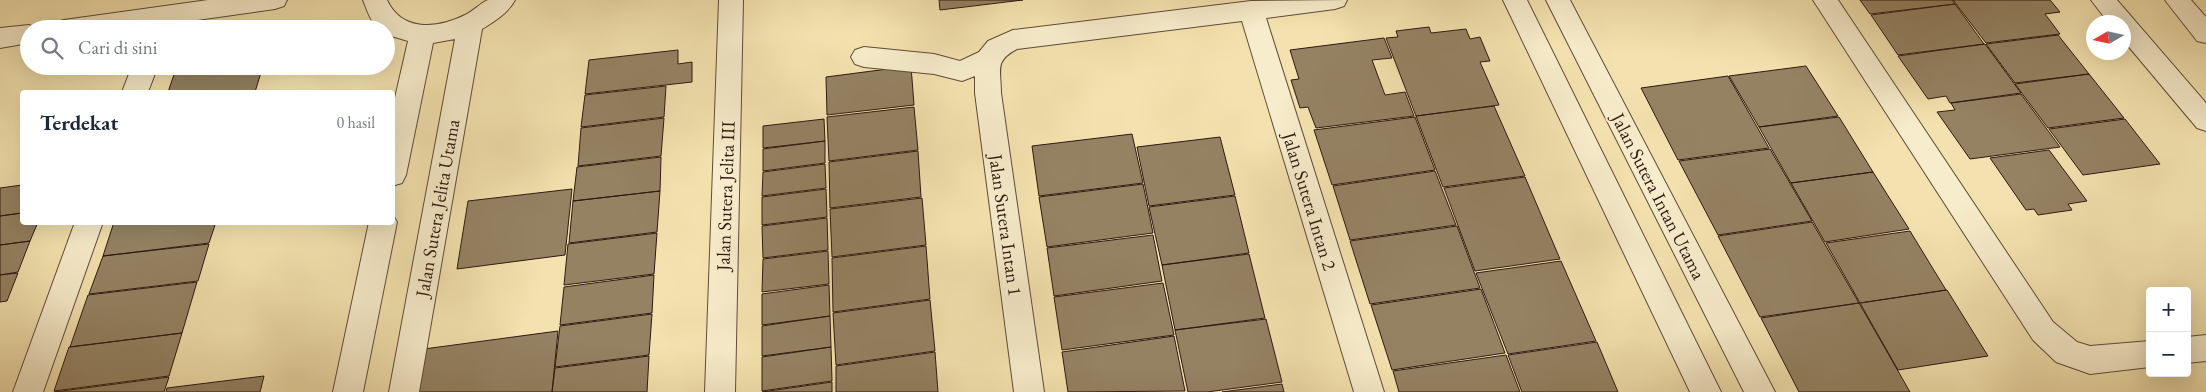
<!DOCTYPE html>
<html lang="id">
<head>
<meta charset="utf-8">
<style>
	:root { --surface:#fff; --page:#f2f2f3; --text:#1f2937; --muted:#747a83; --line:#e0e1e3 }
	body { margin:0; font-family:"EB Garamond",serif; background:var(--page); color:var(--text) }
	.controls { position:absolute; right:15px; bottom:15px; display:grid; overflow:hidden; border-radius:5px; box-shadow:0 5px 20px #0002 }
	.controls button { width:45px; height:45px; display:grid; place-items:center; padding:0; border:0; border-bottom:1px solid var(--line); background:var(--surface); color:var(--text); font:25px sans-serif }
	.compass { position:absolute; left:2086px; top:15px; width:45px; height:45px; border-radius:50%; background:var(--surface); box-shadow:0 5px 20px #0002; rotate:261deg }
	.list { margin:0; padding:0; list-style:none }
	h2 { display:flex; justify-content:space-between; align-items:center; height:65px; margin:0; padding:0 20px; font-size:21px }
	h2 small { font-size:16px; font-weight:400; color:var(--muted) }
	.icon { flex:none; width:28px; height:28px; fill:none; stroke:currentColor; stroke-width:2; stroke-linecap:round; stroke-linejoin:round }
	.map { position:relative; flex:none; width:2206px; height:392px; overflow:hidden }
	.search { position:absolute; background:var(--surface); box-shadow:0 5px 20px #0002; left:20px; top:20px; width:375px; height:55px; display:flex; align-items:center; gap:12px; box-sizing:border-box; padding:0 18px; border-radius:28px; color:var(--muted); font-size:19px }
	.panel { position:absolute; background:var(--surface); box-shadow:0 5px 20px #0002; left:20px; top:90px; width:375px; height:135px; border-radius:5px }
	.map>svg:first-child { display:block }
	.building { fill:#948263; stroke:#2e1911 }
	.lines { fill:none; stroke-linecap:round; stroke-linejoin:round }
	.minor-casing { stroke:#5f4b38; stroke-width:2 }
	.tertiary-casing { stroke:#5f4b38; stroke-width:2 }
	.minor { fill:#f7eccb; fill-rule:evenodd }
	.tertiary { fill:#f7eccb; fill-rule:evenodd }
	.labels { text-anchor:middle; stroke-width:4; stroke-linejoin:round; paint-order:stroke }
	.street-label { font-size:19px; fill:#2e1911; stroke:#f7eccb }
</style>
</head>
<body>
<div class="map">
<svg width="2206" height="392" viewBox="0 0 2206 392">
	<rect width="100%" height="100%" fill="#f3e2af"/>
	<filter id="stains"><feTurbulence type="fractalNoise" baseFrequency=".004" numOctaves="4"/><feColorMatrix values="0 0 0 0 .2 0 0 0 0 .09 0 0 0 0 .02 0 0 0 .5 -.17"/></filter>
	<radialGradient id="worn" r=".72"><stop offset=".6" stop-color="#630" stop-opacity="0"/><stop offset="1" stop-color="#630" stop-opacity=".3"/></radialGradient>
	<path class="building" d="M939 0H1023L940 10Z
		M1860 0H1952L1955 4 1870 14Z
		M1953 0H2050L2060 12 2045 14 2060 34 1986 43Z
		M1955 4 1984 44 1898 55 1871 15Z
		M1429 27 1431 33 1466 29 1470 39 1480 37 1490 61 1480 62 1499 105 1416 116 1386 38 1398 37 1396 31Z
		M2058 35 2089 74 2015 83 1986 44Z
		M1384 38 1392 58 1372 60 1385 95 1405 92 1414 116 1316 128 1308 107 1300 108 1291 80 1299 79 1290 50Z
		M1985 44 2021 93 1950 103 1946 96 1928 99 1898 56Z
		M678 50V64L692 62V82L585 94 589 60Z
		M177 66H263L255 92H168Z
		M911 66 914 105 827 115 826 77Z
		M1806 66 1838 116 1759 127 1729 76Z
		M2089 74 2124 118 2048 128 2015 84Z
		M1728 76 1769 148 1678 160 1641 88Z
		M666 86 664 117 581 127 585 95Z
		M2021 94 2060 147 1970 159 1937 112 1955 110 1951 103Z
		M1494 106 1525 176 1443 187 1416 116Z
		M914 107 918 150 829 161 827 117Z
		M1415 117 1435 170 1332 185 1314 130Z
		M1839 117 1873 172 1791 183 1759 127Z
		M664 118 661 156 578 166 581 128Z
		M824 119 825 141 763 148V126Z
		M2125 119 2160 164 2083 175 2049 129Z
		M1132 134 1143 183 1039 196 1032 146Z
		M1220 137 1235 195 1149 206 1137 147Z
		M825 141V163L763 171V149Z
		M1770 149 1812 221 1718 235 1679 161Z
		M2049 150 2087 201 2068 204 2072 210 2038 215 2034 209 2026 210 1990 158Z
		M918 151 921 197 830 208 829 162Z
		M661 157 660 191 573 201 577 167Z
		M825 164 826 188 762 196 763 172Z
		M1435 171 1456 225 1350 240 1333 186Z
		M1873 172 1909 229 1825 242 1791 183Z
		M1525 177 1560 259 1475 271 1444 188Z
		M1143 184 1153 233 1047 247 1039 197Z
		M22 185V213L0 216V188Z
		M572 189 565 255 457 269 468 201Z
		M826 189 827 217 762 225V197Z
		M660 191 657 232 569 243 573 201Z
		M1235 196 1249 253 1162 265 1149 207Z
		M922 198 926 245 832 257 830 209Z
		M22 213V222H38L30 241 0 245V216Z
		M827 218 828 250 763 258 762 226Z
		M114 222H216L209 243 103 256Z
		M1812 222 1859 303 1760 317 1718 236Z
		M1457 226 1480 288 1370 304 1350 241Z
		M1910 231 1946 290 1860 303 1826 243Z
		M657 233 654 274 564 285 568 244Z
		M1153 235 1162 281 1054 296 1047 248Z
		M30 241 18 272 0 275V245Z
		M209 244 198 281 89 294 103 256Z
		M926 246 930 299 833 312 832 258Z
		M828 251 829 284 762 292 763 259Z
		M1249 254 1265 318 1175 330 1162 265Z
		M1561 261 1596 341 1508 354 1476 273Z
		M18 273 7 301 0 302V275Z
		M654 275 652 313 560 325 564 287Z
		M197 282 182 333 70 347 88 295Z
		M1163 283 1174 335 1062 350 1054 297Z
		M829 285 830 316 762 325V294Z
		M1481 289 1505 353 1392 370 1371 305Z
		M1947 290 1988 356 1898 370 1860 303Z
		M930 300 935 351 836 365 833 313Z
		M1859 303 1910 392H1799L1761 318Z
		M652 314 649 355 555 367 560 326Z
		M830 316 831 347 762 356V326Z
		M1266 319 1282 382 1207 392H1188L1175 330Z
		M558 331 552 392H416L424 349Z
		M182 333 169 376 54 391 69 347Z
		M1174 336 1185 391 1068 392 1062 352Z
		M1597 342 1618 392H1522L1508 355Z
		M831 347 832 381 762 391V357Z
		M935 352 938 392H836V366Z
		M1506 355 1520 392H1399L1393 371Z
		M649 356 647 392H552L555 368Z
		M264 376 260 392H166L167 388Z
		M169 377 164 392H54Z
		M832 382V392H762Z
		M1282 384 1284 392H1222Z"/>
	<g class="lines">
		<g class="minor-casing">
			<path id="minor" d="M208 0H287L284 6 275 9 133 29H52L55 22 64 20Z
				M363 0H387C402 32 437 29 465 15 472 12 482 2 488 0 495 0 508 0 515 0 508 13 495 21 482 29L419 392H389L455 39 433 43 406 175 402 183 392 186V111L408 41 388 35 386 29C372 29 368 12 363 0Z
				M719 0H743L735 392H705Z
				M1347 0 1344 6 1335 9 1266 18 1384 392H1354L1242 21 1017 49C994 61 1001 70 1001 93L1044 392H1014L975 93V76L962 81 934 74 864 67 855 64 851 57 855 50 864 47 934 54 960 61 979 52 988 41 1013 30 1251 1Z
				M1503 0H1527L1721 392H1690Z
				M1546 0H1570L1775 392H1744Z
				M1813 0H1838L2053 322 2077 342 2090 346 2150 341V367L2090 374 2056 362 2033 340Z
				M2091 0H2117L2206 103V131L2197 128 2124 41V22H2108Z
				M29 25 39 29H29V43L0 48V28Z
				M132 66H158L148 92H122Z
				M392 214 397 222 363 392H333L369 222H392Z
				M75 222H103L43 392H13Z
				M2206 335V361L2187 363V337Z"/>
		</g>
		<g class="tertiary-casing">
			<path id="tertiary" d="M2165 0H2191L2206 17V43L2197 41Z"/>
		</g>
		<use href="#minor" class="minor"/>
		<use href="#tertiary" class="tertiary"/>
	</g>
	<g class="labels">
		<g class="street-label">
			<text transform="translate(725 196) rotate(-88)" y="7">Jalan Sutera Jelita III</text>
			<text transform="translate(1659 196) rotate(63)" y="7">Jalan Sutera Intan Utama</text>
			<text transform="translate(1310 201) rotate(73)" y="7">Jalan Sutera Intan 2</text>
			<text transform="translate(437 208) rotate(-80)" y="7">Jalan Sutera Jelita Utama</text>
			<text transform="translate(1006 225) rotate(82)" y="7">Jalan Sutera Intan 1</text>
		</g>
	</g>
	<rect width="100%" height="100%" filter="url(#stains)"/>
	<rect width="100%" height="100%" fill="url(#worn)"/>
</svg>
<div class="controls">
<button>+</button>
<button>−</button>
</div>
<svg class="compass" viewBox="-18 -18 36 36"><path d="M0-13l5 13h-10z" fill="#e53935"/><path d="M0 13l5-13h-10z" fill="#747a83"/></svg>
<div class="search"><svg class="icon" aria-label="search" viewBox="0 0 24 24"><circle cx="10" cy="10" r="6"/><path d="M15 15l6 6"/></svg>Cari di sini</div>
<section class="panel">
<h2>Terdekat<small>0 hasil</small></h2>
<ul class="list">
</ul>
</section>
</div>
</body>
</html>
